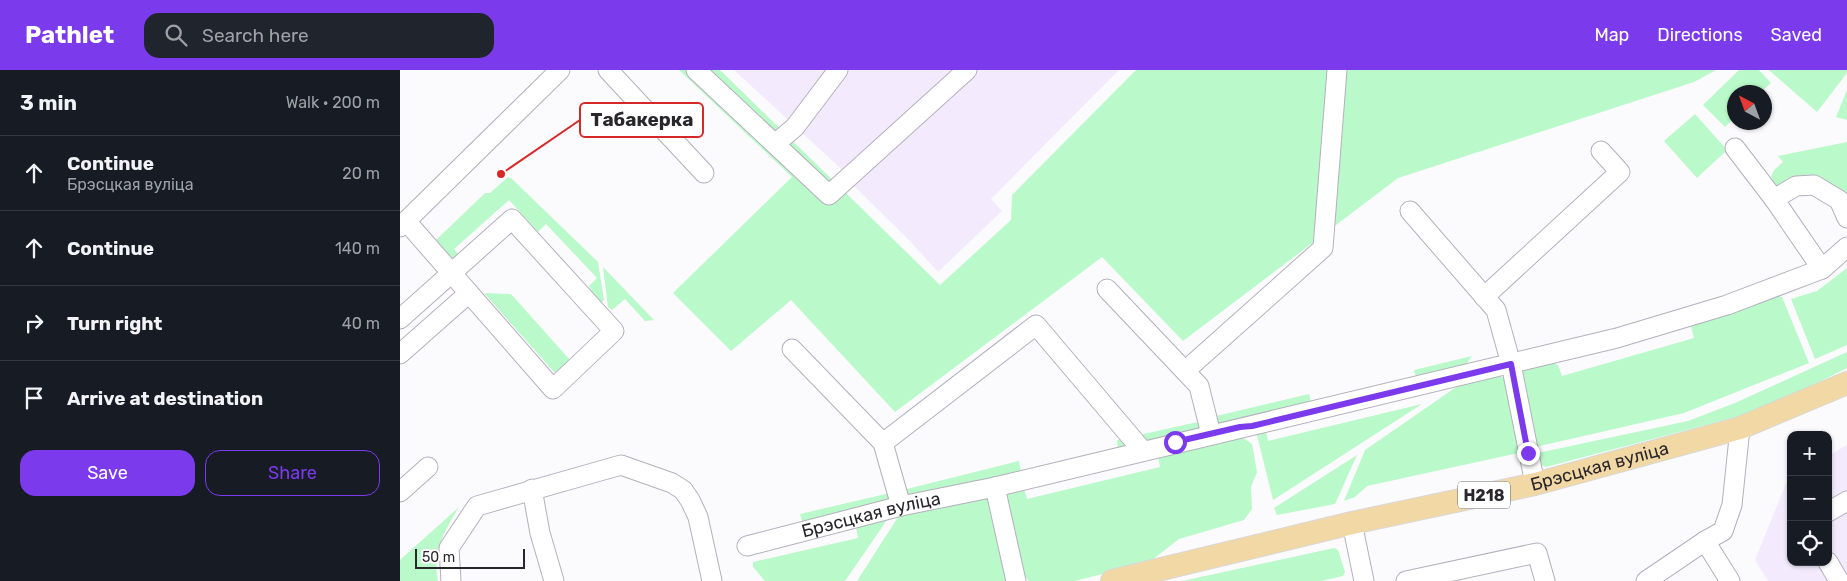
<!DOCTYPE html>
<html lang="en">
<head>
<meta charset="utf-8">
<style>
	:root { --surface:#171b24; --page:#20242c; --text:#f1f3f6; --muted:#9ea1a6; --line:#363941; --accent:#7c3aed }
	body { margin:0; font-family:Rubik,sans-serif; background:var(--page); color:var(--text) }
	.controls { position:absolute; right:15px; bottom:15px; display:grid; overflow:hidden; border-radius:10px; box-shadow:0 1px 4px #0004 }
	.controls button { width:45px; height:45px; display:grid; place-items:center; padding:0; border:0; border-bottom:1px solid var(--line); background:var(--surface); color:var(--text); font:25px sans-serif }
	.compass { position:absolute; left:1327px; top:15px; width:45px; height:45px; border-radius:50%; background:var(--surface); box-shadow:0 1px 4px #0004; rotate:319deg }
	.scale { position:absolute; left:15px; bottom:12px; width:110px; box-sizing:border-box; padding-left:5px; border:2px solid #29272c; border-top:0; font-size:14px; line-height:18px; white-space:nowrap; color:#29272c; -webkit-text-stroke:4px #fff; paint-order:stroke }
	.stop { position:absolute; width:15px; height:15px; margin:-11px; border:4px solid #7c3aed; border-radius:50%; background:#fff }
	.stop.end { background:#7c3aed; border-color:#fff; box-shadow:0 1px 5px #0008 }
	.list { margin:0; padding:0; list-style:none }
	h2 { display:flex; justify-content:space-between; align-items:center; height:65px; margin:0; padding:0 20px; font-size:21px }
	h2 small { font-size:16px; font-weight:400; color:var(--muted) }
	.list li { display:grid; grid-template-columns:32px 1fr auto; gap:15px; align-items:center; box-sizing:border-box; height:75px; padding:0 20px; border-top:1px solid var(--line) }
	.list b { display:block; font-size:19px; white-space:nowrap }
	.list p { margin:0; font-size:16px; white-space:nowrap; color:var(--muted) }
	.list em { font-size:16px; font-style:normal; color:var(--muted) }
	.actions { display:flex; gap:10px; padding:15px 20px }
	.actions a { flex:1; padding:11px 0; border:1px solid var(--accent); border-radius:15px; text-align:center; font-size:18px; color:var(--accent) }
	.actions .main { background:var(--accent); color:#fff }
	.icon { flex:none; width:28px; height:28px; fill:none; stroke:currentColor; stroke-width:2; stroke-linecap:round; stroke-linejoin:round }
	.map { position:relative; flex:none; width:1447px; height:511px; overflow:hidden }
	header { display:flex; align-items:center; gap:30px; box-sizing:border-box; height:70px; padding:0 25px; background:var(--accent); color:#fff }
	header strong { font-size:24px }
	nav { display:flex; gap:28px; margin-inline-start:auto; font-size:18px }
	.search { width:350px; height:45px; background:var(--page); display:flex; align-items:center; gap:12px; box-sizing:border-box; padding:0 18px; border-radius:15px; color:var(--muted); font-size:19px }
	main { display:flex }
	aside { flex:1; background:var(--surface) }
	.map>svg:first-child { display:block }
	.built { fill:#f3ebfd }
	.green { fill:#baf9ca }
	.lines { fill:none; stroke-linecap:round; stroke-linejoin:round }
	.minor-casing { stroke:#b5afbe; stroke-width:21 }
	.major-casing { stroke:#d8d8d9; stroke-width:24 }
	.minor { stroke:#fff; stroke-width:19 }
	.major { stroke:#f2d8a4; stroke-width:22 }
	.route { stroke:#7c3aed; stroke-width:6 }
	.labels { text-anchor:middle; stroke-width:5; stroke-linejoin:round; paint-order:stroke }
	.shield { fill:#fff; stroke:#69686b; stroke-width:1 }
	.shield-label { font-size:16px; font-weight:bold; fill:#29272c }
	.street-label { font-size:18px; fill:#29272c; stroke:#fff }
	.leader { fill:none; stroke:#d62828; stroke-width:2 }
	.callout-dot { fill:#d62828; stroke:#fff; stroke-width:2 }
	.callout { fill:#fff; stroke:#d62828; stroke-width:2 }
	.callout-label { font-size:19px; text-anchor:middle; font-weight:bold; fill:#29272c }
</style>
</head>
<body>
<header>
<strong>Pathlet</strong>
<div class="search"><svg class="icon" aria-label="search" viewBox="0 0 24 24"><circle cx="10" cy="10" r="6"/><path d="M15 15l6 6"/></svg>Search here</div>
<nav><a>Map</a><a>Directions</a><a>Saved</a></nav>
</header>
<main>
<aside>
<h2>3 min<small>Walk · 200 m</small></h2>
<ul class="list">
<li><svg class="icon" aria-label="ahead" viewBox="0 0 24 24"><path d="M12 20V5M6 11l6-6 6 6"/></svg><div><b>Continue</b><p>Брэсцкая вуліца</p></div><em>20 m</em></li>
<li><svg class="icon" aria-label="ahead" viewBox="0 0 24 24"><path d="M12 20V5M6 11l6-6 6 6"/></svg><div><b>Continue</b></div><em>140 m</em></li>
<li><svg class="icon" aria-label="right" viewBox="0 0 24 24"><path d="M7 20v-9h11M14 6l5 5-5 5"/></svg><div><b>Turn right</b></div><em>40 m</em></li>
<li><svg class="icon" aria-label="arrive" viewBox="0 0 24 24"><path d="M6 21V4h12l-3 4 3 4H6"/></svg><div><b>Arrive at destination</b></div></li>
</ul>
<div class="actions"><a class="main">Save</a><a>Share</a></div>
</aside>
<div class="map">
<svg width="1447" height="511" viewBox="0 0 1447 511">
	<rect width="100%" height="100%" fill="#fbfafd"/>
	<path class="built" d="M334 0H719L591 129 602 141 538 202 507 168 454 116 439 97Z
		M1447 375V511H1368L1355 490 1387 411 1391 409V492H1428V386Z"/>
	<path class="green" d="M279 0H320L540 215 611 150 612 125 736 0H1316L1294 12 998 108 783 271 702 187 495 342 391 230 331 281 273 223 392 107Z
		M1339 0H1359L1371 13 1361 22H1334V48L1325 57 1303 35Z
		M1369 0H1447V3L1417 42Z
		M1447 20V50L1436 47Z
		M1295 44 1327 80 1297 108 1264 71Z
		M1447 72V125C1419 102 1411 111 1379 119L1373 111 1371 106 1375 99 1383 92 1378 86Z
		M108 107 111 108 198 192 204 230 201 233 193 224 189 216 197 208 146 154 138 162 109 130 54 179 58 184 52 189 36 170 85 123H90Z
		M203 197 254 250 245 251 225 229 212 240 208 237Z
		M1447 198V275L1415 289 1391 229 1417 221Z
		M84 223 111 224 170 290 155 303Z
		M1378 226 1382 227 1409 293 1284 343 1131 378 1119 301 1150 292 1158 295 1162 306 1294 268 1291 257 1297 253Z
		M1447 282V298L1373 335 1351 343 1146 397 1139 394 1133 384 1288 351 1335 333Z
		M1072 286 1063 299 1016 307 1014 300Z
		M1095 305 1102 307 1108 315 1123 382 967 416 955 427 944 431 965 380 1065 311Z
		M909 324 911 332 822 357 816 353 812 347Z
		M1022 334 873 430 856 361 866 362 868 371Z
		M802 351 799 358 794 363 718 379 717 370Z
		M842 367 852 374 857 402 851 417 852 439 844 450 779 469 748 493 674 511H629L623 504 605 428 608 422 624 419 627 429 760 397 758 386Z
		M957 385 935 434 877 445 874 438Z
		M619 391 621 401 511 429 503 420Z
		M490 423V430L403 454 400 444Z
		M587 427 594 434 608 505 606 511H457L500 444Z
		M59 437C44 462 32 481 38 511H0V490Z
		M489 447 445 511H365L353 497V492L458 468 456 457Z
		M934 478 938 480 945 502 943 506 921 511H782Z"/>
	<g class="lines">
		<g class="minor-casing">
			<g id="minor">
				<path d="M208 0 304 103"/>
				<path d="M296 0 429 125 567 0"/>
				<path d="M375 74 395 57 438 0"/>
				<path d="M1335 78 1374 129"/>
				<path d="M1010 141 1096 240 1111 294 1135 414"/>
				<path d="M0 157 160 0"/>
				<path d="M1422 199 1374 129 1396 116 1414 115 1439 130 1447 148"/>
				<path d="M707 219 799 316 811 364"/>
				<path d="M1084 227 1220 102 1201 81"/>
				<path d="M0 249 112 149 214 261 153 319C104 263 55 207 6 151"/>
				<path d="M392 279 483 373 501 436"/>
				<path d="M0 284 69 223"/>
				<path d="M785 301 923 178 937 0"/>
				<path d="M483 373 636 255 742 380"/>
				<path d="M595 417 1217 268 1327 235 1422 199 1447 177"/>
				<path d="M132 419 140 463 154 511"/>
				<path d="M0 422 28 397"/>
				<path d="M1428 442 1447 431"/>
				<path d="M952 453 964 511"/>
				<path id="s1" d="M347 476 501 436 595 417 616 511"/>
				<path d="M1428 492 1439 511"/>
				<path d="M51 511 49 478 77 436 221 395 272 413 283 420 290 430 298 447 312 511"/>
				<path d="M1006 511 1137 483 1145 511"/>
				<path d="M1246 511 1305 471"/>
				<path d="M1330 511 1305 471 1323 461 1332 435 1340 358"/>
			</g>
		</g>
		<g class="major-casing">
			<g id="major">
				<path id="s2" d="M712 511 952 453 1135 414 1340 358 1447 313"/>
			</g>
		</g>
		<use href="#minor" class="minor"/>
		<use href="#major" class="major"/>
	</g>
	<g class="lines">
		<path class="route" d="M775 372 840 357 852 356 1111 294 1128 383"/>
	</g>
	<g class="labels">
		<rect class="shield" x="1058" y="411.5" width="52" height="27" rx="4"/>
		<g class="shield-label">
			<text x="1084" y="431">Н218</text>
		</g>
		<g class="street-label">
			<text dy="6" stroke="none"><textPath href="#s2" startOffset="501">Брэсцкая вуліца</textPath></text>
			<text dy="6" stroke="none"><textPath href="#s1" startOffset="128">Брэсцкая вуліца</textPath></text>
		</g>
	</g>
	<path class="leader" d="M101 104L180 50"/>
	<circle class="callout-dot" cx="101" cy="104" r="5"/>
	<rect class="callout" x="180" y="33" width="123" height="34" rx="5"/>
	<g class="callout-label">
		<text x="242" y="56">Табакерка</text>
	</g>
</svg>
<div class="controls">
<button>+</button>
<button>−</button>
<button><svg class="icon" aria-label="locate" viewBox="0 0 24 24"><circle cx="12" cy="12" r="6"/><path d="M12 2v4M12 18v4M2 12h4M18 12h4"/></svg></button>
</div>
<svg class="compass" viewBox="-18 -18 36 36"><path d="M0-13l5 13h-10z" fill="#e53935"/><path d="M0 13l5-13h-10z" fill="#9ea1a6"/></svg>
<div class="scale">50 m</div>
<div class="stop" style="left:775px;top:372px"></div>
<div class="stop end" style="left:1128px;top:383px"></div>
</div>
</main>
</body>
</html>
